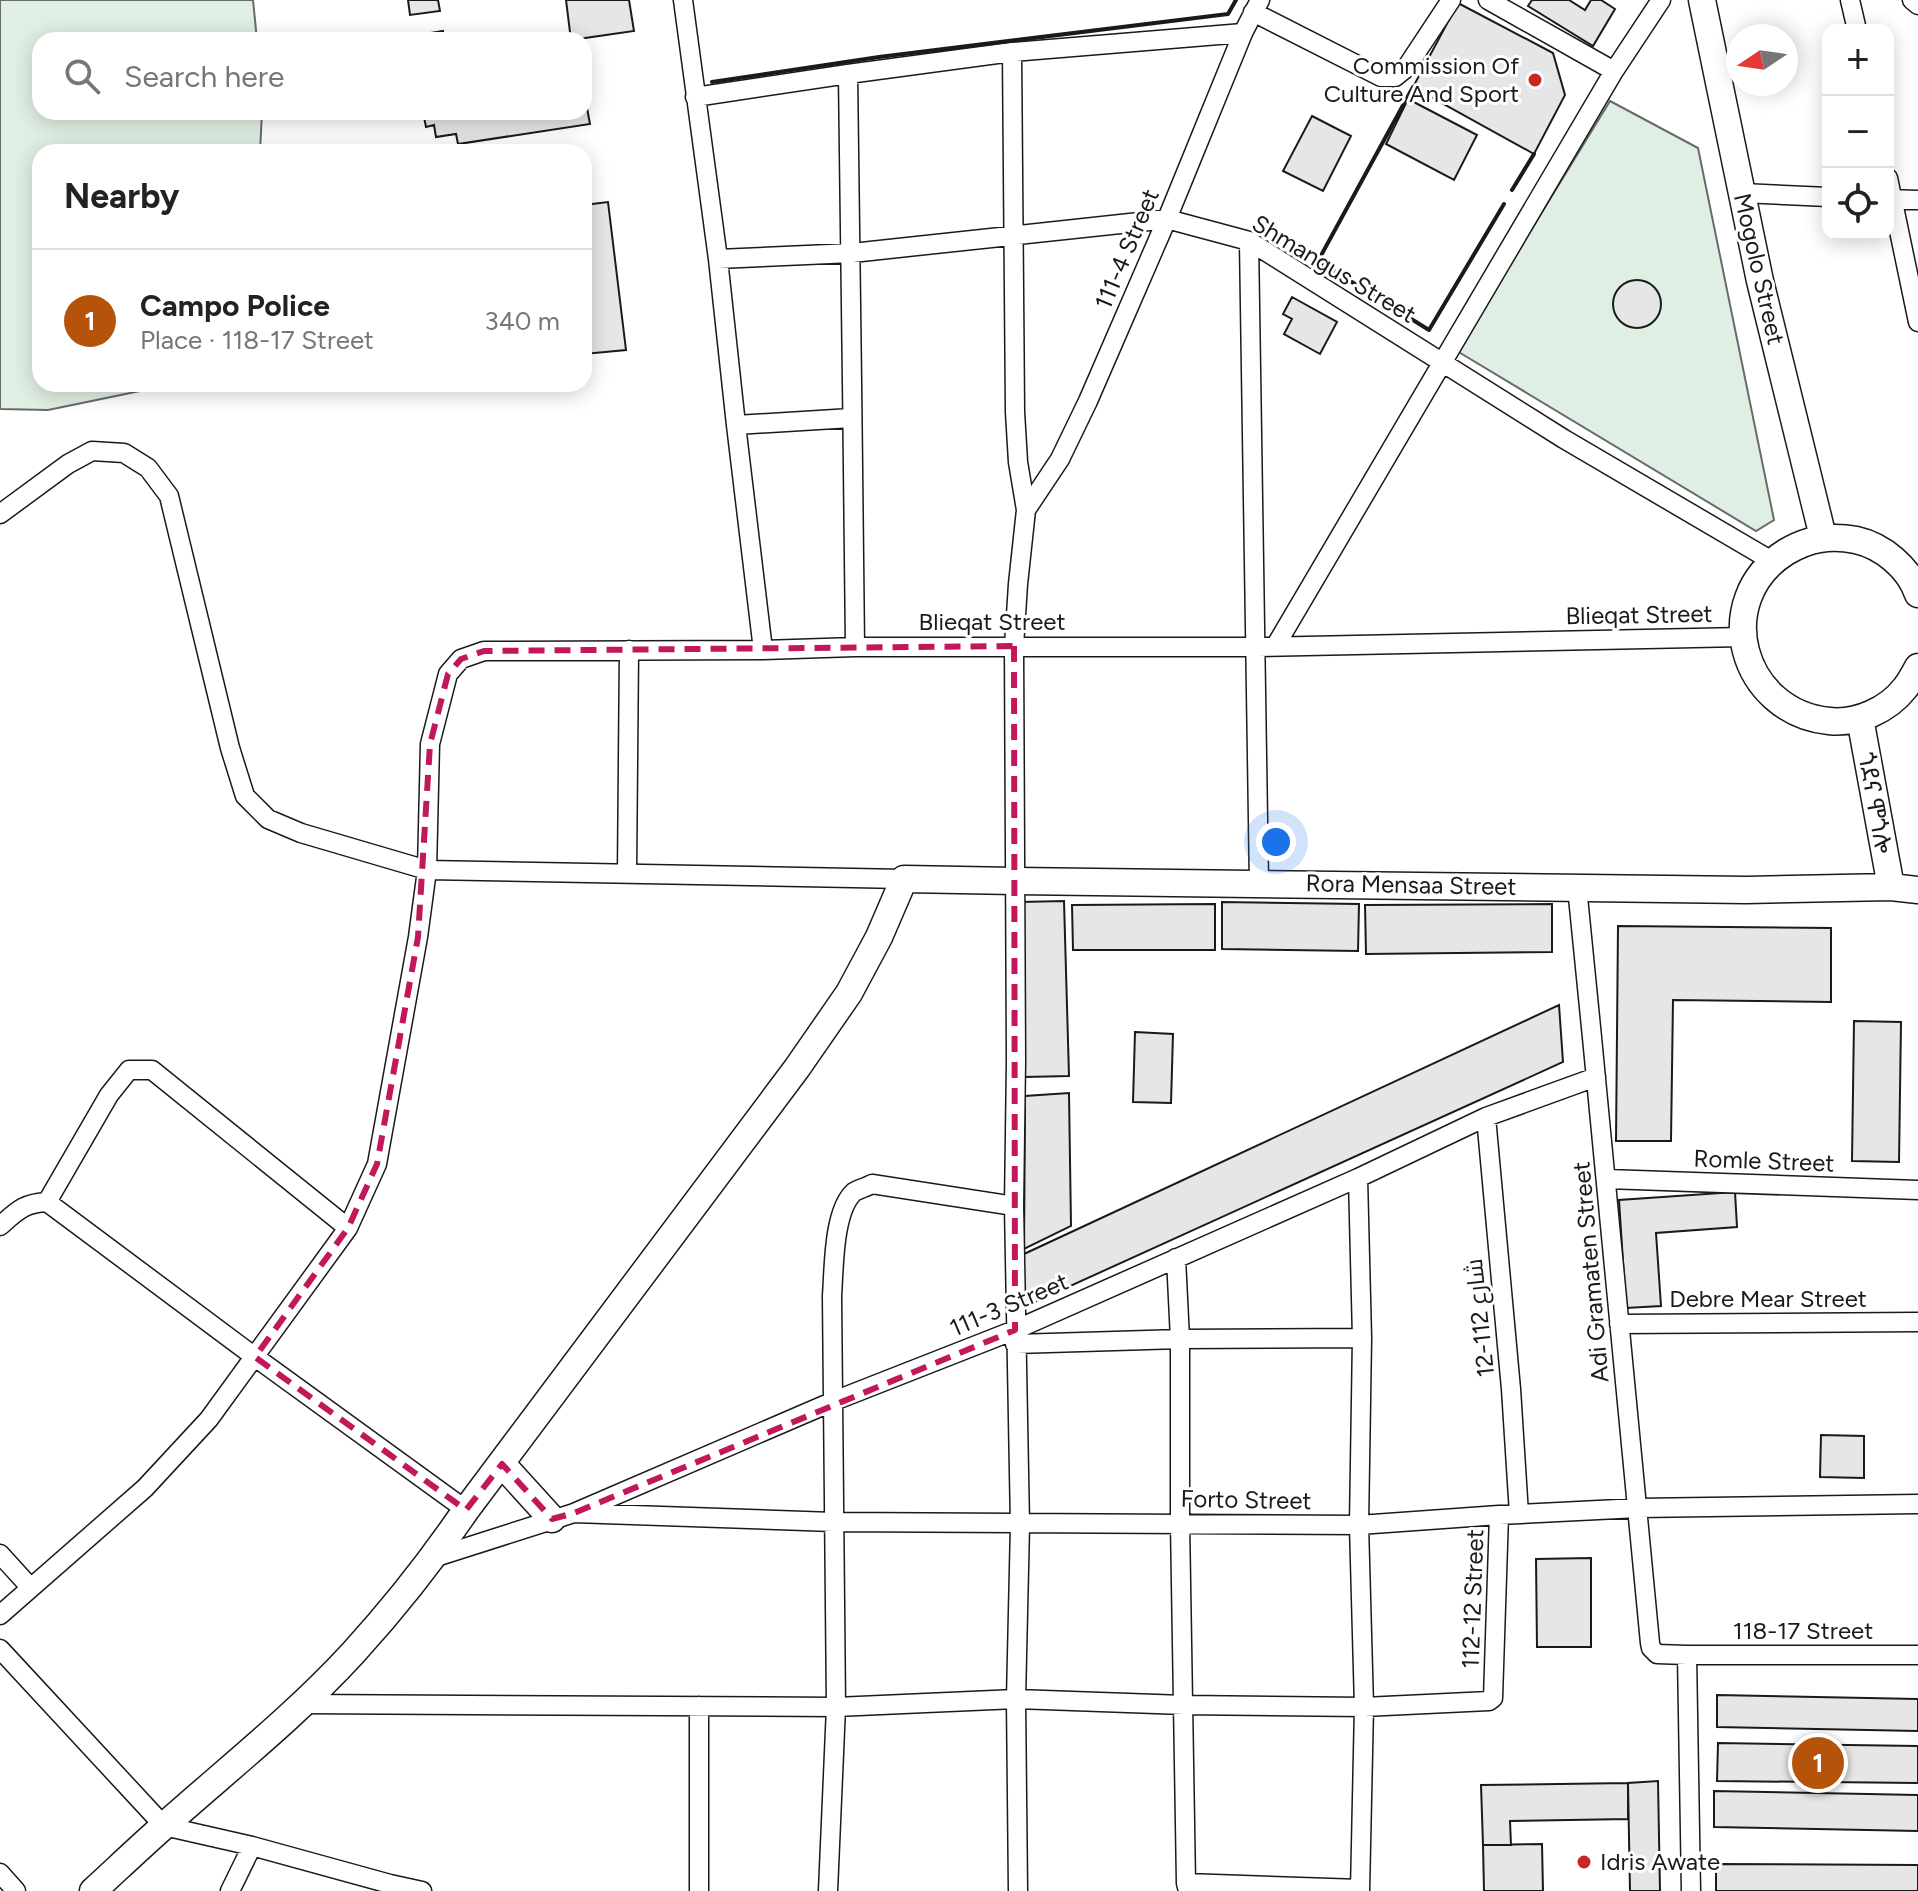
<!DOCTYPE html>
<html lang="en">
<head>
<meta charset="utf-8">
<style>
	:root { --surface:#fff; --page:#f2f2f2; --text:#222; --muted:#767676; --line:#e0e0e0; --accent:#b45309 }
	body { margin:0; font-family:Figtree,Cairo,"Noto Sans Ethiopic",sans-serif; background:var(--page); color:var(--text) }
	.controls { position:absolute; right:24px; top:24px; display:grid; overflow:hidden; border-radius:16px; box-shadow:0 4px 20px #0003 }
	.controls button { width:72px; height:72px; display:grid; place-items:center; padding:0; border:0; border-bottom:2px solid var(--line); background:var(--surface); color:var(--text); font:40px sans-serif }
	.compass { position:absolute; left:1726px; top:24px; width:72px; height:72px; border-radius:50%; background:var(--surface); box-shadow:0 4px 20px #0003; rotate:257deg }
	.you { position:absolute; left:1276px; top:842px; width:28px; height:28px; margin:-20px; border:6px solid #fff; border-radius:50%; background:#1a73e8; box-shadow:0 0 0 12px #1a73e833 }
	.badge { display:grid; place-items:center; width:52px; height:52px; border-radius:50%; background:var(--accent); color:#fff; font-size:26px; font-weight:700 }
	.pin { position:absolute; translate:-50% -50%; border:4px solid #fff; box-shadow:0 2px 8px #0006 }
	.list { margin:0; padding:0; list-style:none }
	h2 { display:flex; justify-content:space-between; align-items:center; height:104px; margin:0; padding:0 32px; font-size:34px }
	h2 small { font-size:26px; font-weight:400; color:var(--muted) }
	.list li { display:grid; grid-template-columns:52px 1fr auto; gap:24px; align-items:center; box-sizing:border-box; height:144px; padding:0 32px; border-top:2px solid var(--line) }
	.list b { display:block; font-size:30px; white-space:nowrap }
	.list p { margin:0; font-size:26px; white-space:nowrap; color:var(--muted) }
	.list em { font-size:26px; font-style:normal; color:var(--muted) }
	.icon { flex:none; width:44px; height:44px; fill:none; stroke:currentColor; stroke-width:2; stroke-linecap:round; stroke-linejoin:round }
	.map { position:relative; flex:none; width:1918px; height:1891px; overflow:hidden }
	.search { position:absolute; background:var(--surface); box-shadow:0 4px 20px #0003; left:32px; top:32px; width:560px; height:88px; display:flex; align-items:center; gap:20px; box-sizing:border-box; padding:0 28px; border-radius:24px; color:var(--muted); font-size:30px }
	.panel { position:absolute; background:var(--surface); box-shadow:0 4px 20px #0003; left:32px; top:144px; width:560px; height:248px; border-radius:24px }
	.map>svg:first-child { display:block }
	.green { fill:#e0efe3; stroke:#6a6a6a; stroke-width:2 }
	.building { fill:#e6e6e6; stroke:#1a1a1a; stroke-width:2 }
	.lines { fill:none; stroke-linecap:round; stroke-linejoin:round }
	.street-casing { stroke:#1a1a1a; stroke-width:21 }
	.secondary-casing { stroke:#1a1a1a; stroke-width:29 }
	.street { stroke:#fff; stroke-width:18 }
	.secondary { stroke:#fff; stroke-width:26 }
	.wall { stroke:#1a1a1a; stroke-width:4 }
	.marked { fill:none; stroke:#c2185b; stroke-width:6; stroke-dasharray:16 10; stroke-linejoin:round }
	.poi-dot { fill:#c62828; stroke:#fff; stroke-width:3 }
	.labels { text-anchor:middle; stroke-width:6; stroke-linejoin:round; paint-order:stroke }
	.poi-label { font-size:24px; fill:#1a1a1a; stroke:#fff; text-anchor:end }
	.street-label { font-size:24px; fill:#1a1a1a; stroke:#fff }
</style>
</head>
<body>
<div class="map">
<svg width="1918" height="1891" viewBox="0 0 1918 1891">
	<rect width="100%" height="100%" fill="#fff"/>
	<path class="green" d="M0 0H253L257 40H40V112H262L260 152H40V384H166L164 386 48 410 0 409Z
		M1610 101 1698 148 1774 520 1756 531 1457 351Z"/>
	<path class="building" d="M408 0H438L440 11 410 15Z
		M566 0H629L634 31 571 40Z
		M1532 0H1569L1585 10 1591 0H1601L1615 9 1593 46 1528 6Z
		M1458 3 1553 53 1565 95 1534 154 1413 87Z
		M443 31 444 40H412V36Z
		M584 92 590 124 458 144 456 134 436 137 434 125 426 127 423 112H584Z
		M1408 99 1477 135 1454 180 1386 144Z
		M1312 116 1351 136 1323 191 1283 171Z
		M608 202 626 350 584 354V205Z
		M1613 304a24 24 0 1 1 48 0a24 24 0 1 1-48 0Z
		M1292 297 1337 322 1320 354 1284 334 1292 319 1283 314Z
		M1064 901 1069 1076 1025 1077 1020 902Z
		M1222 902 1359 904 1358 951 1222 949Z
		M1215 904V950H1073L1072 905Z
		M1552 904V952L1366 954 1365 905Z
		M1618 926 1831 928V1002L1673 1000 1671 1141H1616Z
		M1559 1005 1563 1062 1024 1307V1254Z
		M1854 1021 1901 1022 1899 1162 1852 1161Z
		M1135 1032 1173 1034 1171 1103 1133 1102Z
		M1069 1093 1071 1226 1024 1249 1025 1096Z
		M1735 1192 1737 1227 1656 1233 1661 1306 1626 1308 1619 1200Z
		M1821 1435 1864 1436V1478L1820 1477Z
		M1591 1558V1647H1537L1536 1559Z
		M1717 1695 1918 1699V1731L1717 1727Z
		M1718 1743 1918 1746V1783L1717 1781Z
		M1658 1781 1660 1891H1630L1628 1783Z
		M1628 1783V1819L1510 1821 1511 1845H1483L1481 1785Z
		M1714 1791 1918 1795V1831L1714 1827Z
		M1542 1844 1543 1891H1484L1483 1845Z
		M1716 1864 1918 1865V1891H1716Z"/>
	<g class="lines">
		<g class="street-casing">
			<path id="street" d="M683 0 718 259 736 425 763 650
				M1488 0 1614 71
				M1850 0 1857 30
				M1912 0 1918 5
				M1253 12 1381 77H1395L1406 68 1451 0
				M1012 52 1015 412 1018 462 1026 510 1018 584 1014 646 1016 1061 1014 1206 1020 1525 1016 1699 1018 1891
				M848 74C852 265 852 456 855 647
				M695 97 848 74 1012 52 1243 33
				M1888 178 1918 322
				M1742 193 1828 197
				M1888 199 1918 200
				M1249 241 1259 884
				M718 259 852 253 1167 219 1249 241 1564 439 1772 561
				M736 425 851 418
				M1026 510 1060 459 1088 401 1167 219 1243 33 1260 0
				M0 514 68 464 92 451 124 453 148 468 169 496 230 748 245 796 268 819 301 833 427 870 904 879
				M1276 645 1614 71 1661 0
				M627 874 629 650
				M1577 887C1602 1139 1628 1391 1650 1643L1651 1648 1657 1654 1687 1655 1691 1891
				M1486 1117 1511 1389 1519 1514
				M1358 1178 1362 1338 1359 1525 1364 1707 1360 1891
				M1607 1179 1918 1190
				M47 1202 109 1095 129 1070H152L348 1228
				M0 1226C17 1211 24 1203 47 1202L255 1357 466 1510
				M1176 1258 1180 1339V1523L1186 1883 1188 1891
				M1619 1324 1918 1322
				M1015 1344 1180 1339 1362 1338
				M574 1513 833 1522 1359 1525 1499 1515 1638 1508 1918 1504
				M0 1554 30 1587
				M433 1558 574 1513 834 1401 1015 1330 1358 1178 1486 1117 1596 1077
				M0 1615 145 1488 209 1419 348 1228 377 1164 418 937 427 870 430 744 448 674 461 659 484 651 763 650 855 647H1256L1743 637
				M0 1649 164 1826 252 1846 390 1884 422 1891
				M1687 1655H1918
				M301 1704 836 1707 1016 1699 1184 1705 1364 1707 1489 1701 1493 1698 1499 1515
				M0 1873 16 1891
				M1186 1883 1360 1889
				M230 1891 252 1846
				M699 1891V1706
				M828 1891 836 1707 832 1296C834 1269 833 1211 854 1192 859 1189 867 1187 872 1184L1014 1206"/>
		</g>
		<g class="secondary-casing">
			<path id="secondary" d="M1702 0 1760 281 1823 537
				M1918 594C1909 568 1883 546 1856 540 1831 535 1809 538 1786 552 1710 600 1741 712 1829 721 1857 724 1888 710 1905 688 1910 682 1914 674 1918 667
				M1860 718 1891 887
				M502 1464 552 1519
				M93 1891C117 1869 140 1847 165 1825 228 1769 295 1716 353 1653 394 1608 432 1560 466 1510L797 1068 849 993 879 937 904 879 1015 881 1747 890 1891 887 1918 890"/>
		</g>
		<use href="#street" class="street"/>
		<use href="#secondary" class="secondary"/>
		<path class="wall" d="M712 82 879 57 1228 14 1236 0
			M1413 87 1318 261 1429 330 1504 204
			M1512 190 1534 154"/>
	</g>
	<path class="marked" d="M1014 646 1015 1330 574 1513 552 1519 502 1464 466 1510 255 1357 348 1228 377 1164 418 937 430 744 448 674 461 659 484 651Z"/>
	<g class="poi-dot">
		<circle cx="1535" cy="80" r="8"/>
		<circle cx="1584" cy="1862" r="8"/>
	</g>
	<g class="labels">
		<g class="poi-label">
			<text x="1519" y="74">Commission Of<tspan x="1519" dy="28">Culture And Sport</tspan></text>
			<text x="1600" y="1870" text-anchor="start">Idris Awate</text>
		</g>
		<g class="street-label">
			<text transform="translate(1127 249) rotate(-67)" y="8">111-4 Street</text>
			<text transform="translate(1334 269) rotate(31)" y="8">Shmangus Street</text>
			<text transform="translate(1759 269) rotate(77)" y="8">Mogolo Street</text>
			<text transform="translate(1639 615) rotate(-1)" y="8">Blieqat Street</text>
			<text x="992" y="630">Blieqat Street</text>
			<text transform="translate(1875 803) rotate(80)" y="8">ጎደና ሞጎሎ</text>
			<text transform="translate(1411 885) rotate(1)" y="8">Rora Mensaa Street</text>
			<text transform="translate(1764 1161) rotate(2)" y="8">Romle Street</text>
			<text transform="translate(1591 1272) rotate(-95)" y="8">Adi Gramaten Street</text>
			<text x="1768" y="1307">Debre Mear Street</text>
			<text transform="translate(1009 1305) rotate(-23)" y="8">111-3 Street</text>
			<text transform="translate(1480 1318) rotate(-96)" y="8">شارع 112-12</text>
			<text transform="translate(1246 1500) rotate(1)" y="8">Forto Street</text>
			<text transform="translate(1473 1599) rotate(-88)" y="8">112-12 Street</text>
			<text x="1803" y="1639">118-17 Street</text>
		</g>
	</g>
</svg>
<div class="controls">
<button>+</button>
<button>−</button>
<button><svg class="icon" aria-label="locate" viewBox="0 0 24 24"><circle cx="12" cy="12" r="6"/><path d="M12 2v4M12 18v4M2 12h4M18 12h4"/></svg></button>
</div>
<svg class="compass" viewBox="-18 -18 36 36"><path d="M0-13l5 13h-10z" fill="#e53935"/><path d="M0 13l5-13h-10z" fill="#767676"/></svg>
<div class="you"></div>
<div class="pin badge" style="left:1818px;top:1763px">1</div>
<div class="search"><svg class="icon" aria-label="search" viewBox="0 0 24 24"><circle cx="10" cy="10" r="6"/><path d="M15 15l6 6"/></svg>Search here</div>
<section class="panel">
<h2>Nearby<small></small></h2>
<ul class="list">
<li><span class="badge">1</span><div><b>Campo Police</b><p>Place · 118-17 Street</p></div><em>340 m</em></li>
</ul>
</section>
</div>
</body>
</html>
